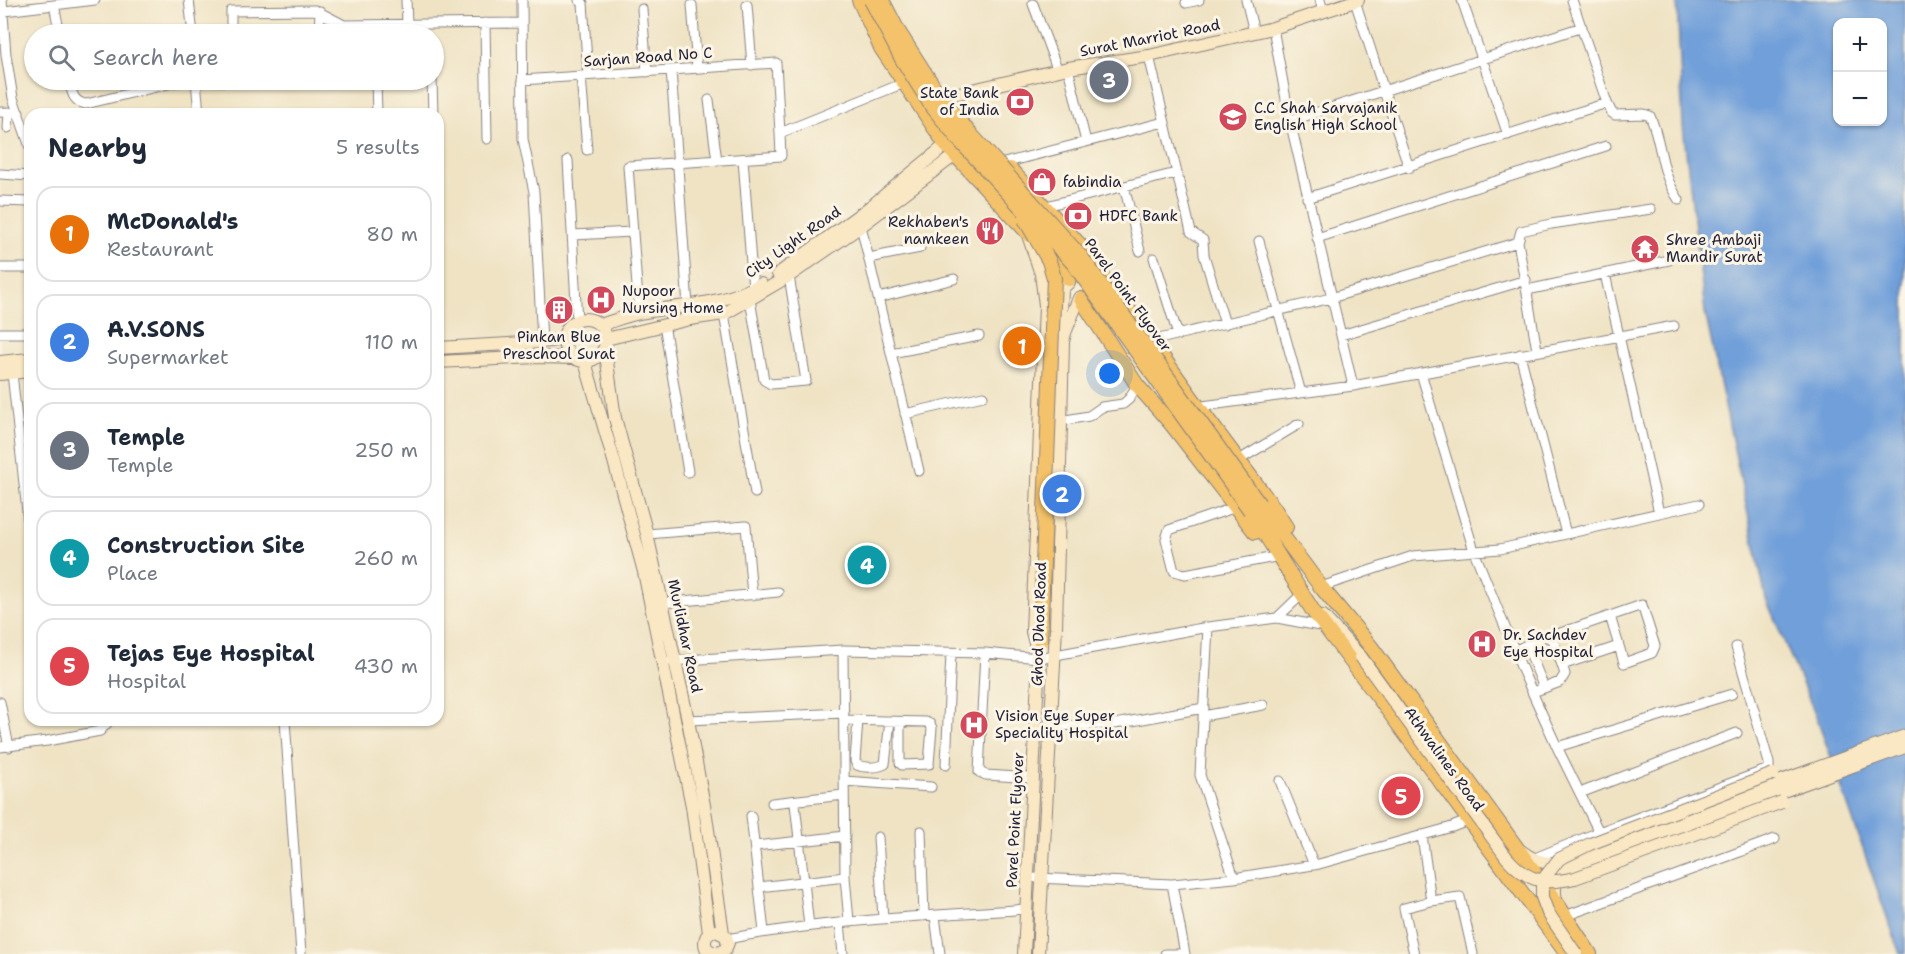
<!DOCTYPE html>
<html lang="en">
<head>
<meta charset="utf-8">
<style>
	:root { --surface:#fff; --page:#f6f6f7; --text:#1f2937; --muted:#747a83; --line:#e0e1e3; --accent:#1a73e8 }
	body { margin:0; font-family:"Shantell Sans",sans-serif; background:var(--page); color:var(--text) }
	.controls { position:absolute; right:18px; top:18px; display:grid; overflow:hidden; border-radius:12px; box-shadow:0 2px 4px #0004 }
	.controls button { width:54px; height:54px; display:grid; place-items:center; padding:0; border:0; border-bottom:2px solid var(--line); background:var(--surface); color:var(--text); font:30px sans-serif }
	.you { position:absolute; left:1110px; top:374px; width:21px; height:21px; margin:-15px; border:4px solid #fff; border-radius:50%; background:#1a73e8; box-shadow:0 0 0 9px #1a73e833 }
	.badge { display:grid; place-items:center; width:39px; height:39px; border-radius:50%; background:var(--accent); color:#fff; font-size:20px; font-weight:700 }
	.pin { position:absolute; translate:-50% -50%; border:3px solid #fff; box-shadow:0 2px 6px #0006 }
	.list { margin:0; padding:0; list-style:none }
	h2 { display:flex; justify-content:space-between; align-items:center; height:78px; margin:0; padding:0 24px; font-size:26px }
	h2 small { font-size:20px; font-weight:400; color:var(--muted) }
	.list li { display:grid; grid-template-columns:39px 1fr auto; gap:18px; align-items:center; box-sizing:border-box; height:96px; margin:0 12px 12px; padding:0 12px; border:2px solid var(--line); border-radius:18px }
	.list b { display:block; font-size:22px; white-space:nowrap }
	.list p { margin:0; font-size:20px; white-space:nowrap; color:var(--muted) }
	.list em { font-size:20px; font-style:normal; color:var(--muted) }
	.icon { flex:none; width:33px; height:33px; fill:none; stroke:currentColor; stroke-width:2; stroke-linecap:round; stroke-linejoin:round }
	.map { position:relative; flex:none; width:1905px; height:954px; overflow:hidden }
	.search { position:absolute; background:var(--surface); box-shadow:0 2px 4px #0004; left:24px; top:24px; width:420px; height:66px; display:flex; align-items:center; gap:15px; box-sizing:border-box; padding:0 21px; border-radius:33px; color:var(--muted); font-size:22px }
	.panel { position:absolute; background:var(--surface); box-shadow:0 2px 4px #0004; left:24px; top:108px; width:420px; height:618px; border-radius:18px }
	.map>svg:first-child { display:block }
	.water { fill:#6f9fd9; stroke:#48608a; stroke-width:1.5; fill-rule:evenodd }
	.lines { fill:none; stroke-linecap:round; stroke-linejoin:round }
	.street-casing { stroke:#888280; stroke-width:11 }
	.secondary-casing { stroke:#888280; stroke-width:14 }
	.primary-casing { stroke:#888280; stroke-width:16 }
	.street { stroke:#fff; stroke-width:9 }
	.secondary { stroke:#fae7c3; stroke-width:12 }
	.primary { stroke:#f3c26a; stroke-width:14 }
	.secondary-bridge-casing { stroke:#888280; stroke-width:14; stroke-linecap:butt }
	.primary-bridge-casing { stroke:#888280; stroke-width:16; stroke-linecap:butt }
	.secondary-bridge { stroke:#fae7c3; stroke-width:12 }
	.primary-bridge { stroke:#f3c26a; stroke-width:14 }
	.labels { text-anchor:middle; stroke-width:6; stroke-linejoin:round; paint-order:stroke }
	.street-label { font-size:15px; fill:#22223b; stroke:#fcf5e5 }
	.poi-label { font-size:15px; fill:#22223b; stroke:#fcf5e5; text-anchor:start }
</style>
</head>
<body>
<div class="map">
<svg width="1905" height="954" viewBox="0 0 1905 954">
	<rect width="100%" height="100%" fill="#fcf5e5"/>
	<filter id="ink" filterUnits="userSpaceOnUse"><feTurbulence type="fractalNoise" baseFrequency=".0167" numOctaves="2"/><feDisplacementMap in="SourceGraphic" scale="12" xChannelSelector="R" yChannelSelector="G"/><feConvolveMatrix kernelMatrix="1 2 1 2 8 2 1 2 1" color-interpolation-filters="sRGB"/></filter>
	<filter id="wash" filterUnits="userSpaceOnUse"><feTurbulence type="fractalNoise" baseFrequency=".008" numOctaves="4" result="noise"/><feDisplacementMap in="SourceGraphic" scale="24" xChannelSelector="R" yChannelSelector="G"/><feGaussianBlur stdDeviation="1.35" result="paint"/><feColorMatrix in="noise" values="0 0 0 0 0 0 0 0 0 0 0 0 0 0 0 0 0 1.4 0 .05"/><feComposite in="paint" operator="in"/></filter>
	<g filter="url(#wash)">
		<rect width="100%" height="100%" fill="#efe3c4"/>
		<path class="water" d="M1677 0H1905V954H1900L1817 718 1766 599 1705 312 1683 126ZM1838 22H1882V122H1838Z"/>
	</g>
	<g filter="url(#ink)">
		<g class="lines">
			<g class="street-casing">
				<path id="street" d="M2 0 6 55 13 98 30 147
					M189 0 193 34
					M406 0 407 24
					M522 0 523 139 534 192 542 342
					M579 0 583 3 588 75
					M1246 0 1254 32
					M1320 0 1323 11
					M1462 0 1508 135
					M1355 1 1409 168
					M1186 3 1199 0
					M1033 4 1058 71
					M54 5 60 34
					M692 5 697 68
					M747 5 752 65
					M642 9 647 72
					M4 11 95 0
					M485 23 487 139
					M1273 28 1290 121 1353 386
					M231 34V11L315 10 344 25 522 23
					M319 34 320 11
					M1149 56 1191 232 1203 240 1204 255 1225 324
					M1068 68 1086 142
					M671 70 688 306
					M581 76 587 150
					M69 80C72 91 72 102 86 104L185 80
					M196 80 199 114
					M376 80 377 114
					M432 80 433 114
					M522 80 776 63 780 133 904 83
					M217 81 270 80
					M709 100 717 161
					M1607 103 1612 113 1615 115 1644 114 1650 116C1663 145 1659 171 1679 200
					M0 112 19 113
					M1290 121 1582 27
					M8 128 9 112
					M743 159 753 289
					M568 160 577 321
					M1004 163 1164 122
					M0 174 30 176
					M1124 186 1140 251
					M1307 198 1607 103 1572 0
					M0 201 30 202
					M1046 206 1176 173
					M861 226 919 471
					M573 235 632 232
					M1317 238 1606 146
					M1259 241 1301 393
					M869 258 920 248
					M1154 258 1178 335
					M0 268H30
					M1605 274 1659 513
					M1527 290 1669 260
					M749 294 764 380 771 384 806 381 789 276
					M878 298 954 279
					M639 313 628 166 781 156 780 133
					M724 314 755 493
					M664 324 688 472
					M0 333H30
					M1341 335 1526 280
					M1151 341 1331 298 1518 242
					M1537 350 1518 242 1521 231 1551 224 1651 209
					M891 353 979 336
					M1520 354 1566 534
					M12 373 30 539
					M1421 373 1474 551 1524 674 1557 747 1599 832
					M1195 407 1353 386 1674 326
					M905 414 983 396
					M1060 421 1089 416 1102 407 1123 404 1129 399 1137 385
					M1239 460 1299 424
					M1236 507 1169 530 1166 539 1174 571 1185 574 1275 557
					M647 534 746 526 752 595
					M1321 587 1413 556 1500 549 1699 504
					M1302 594 1277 618 1325 627
					M662 603 778 592
					M1208 627 1200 775 1234 878
					M1549 637 1610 616 1619 646
					M1527 645 1544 688
					M843 650 845 877 849 921
					M1514 651 1545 636 1553 640 1562 665
					M985 653 979 772 986 775 1034 778
					M670 661 843 650 985 653 1039 658 1208 627 1277 618
					M1533 692 1560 682 1565 674 1562 665 1619 646 1624 663 1652 653 1655 646 1642 605 1610 616
					M0 702 9 747
					M1203 716 1263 705
					M285 720 301 954
					M688 720 844 713
					M844 720 926 722 930 724 932 728 929 764 902 765 900 763V722
					M858 720 855 761 857 765C864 768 878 768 885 764L890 721
					M1050 726 1115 724 1204 708
					M0 747 47 741 100 731 110 720
					M1557 747 1732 694
					M946 765 951 653
					M844 781 931 787
					M1280 781 1314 865
					M1580 793 1737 733
					M772 803 844 795
					M795 804 809 926
					M751 816 764 932
					M921 831 924 916
					M878 837 883 919
					M755 846 845 836
					M1530 860 1599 832 1769 769V763L1736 647
					M1036 878 1172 884
					M759 887 845 877
					M1431 901 1460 897 1473 954
					M935 916 940 954
					M1565 916 1775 839
					M840 923 843 954
					M727 939C826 920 927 916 1027 909
					M1165 954H1185
					M1185 954 1172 884 1234 878 1319 864 1452 827 1473 819
					M1414 954 1404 908 1431 901 1422 835"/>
			</g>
			<g class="secondary-casing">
				<path id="secondary" d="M946 96 1068 68 1149 56 1273 28 1358 0
					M778 274 874 204 946 145
					M564 340a21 21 0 1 1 42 0a21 21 0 1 1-42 0Z
					M600 325C613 321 626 316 640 313 680 305 725 305 761 284
					M1064 334 1061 315 1062 289 1069 282
					M606 339 690 319 724 314 789 276 861 226 955 155 960 148
					M438 348 542 342 564 339
					M605 348 615 418 647 534 688 720 706 816 723 933
					M0 362 30 359
					M438 362 538 357 573 358
					M585 362 614 461 644 572 692 806 709 933
					M0 374 30 371
					M1323 616 1361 657
					M1521 851C1532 860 1542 863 1556 863L1905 736
					M1556 902C1553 883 1555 876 1573 867L1905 747
					M715 954 706 948C703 939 707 932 716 931L726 936 728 943 725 950 716 954
					M1024 954 1039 658 1032 632 1045 305 1041 274 1026 229 1027 227
					M1038 954 1056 628 1063 342 1065 333 1079 298"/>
			</g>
			<g class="primary-casing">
				<path id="primary" d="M859 0 881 48 946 145 1030 235
					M1010 169 1091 257 1094 265
					M1045 251 1069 279
					M1105 280 1111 285 1197 405 1274 508 1286 527
					M1081 299 1137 385 1172 425 1255 532
					M1259 504 1321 587 1372 648 1556 902 1590 954
					M1250 510 1313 611 1384 705 1567 954"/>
			</g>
			<use href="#street" class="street"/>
			<use href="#secondary" class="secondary"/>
			<use href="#primary" class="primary"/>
			<g class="secondary-bridge-casing">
				<path id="secondary-bridge" d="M1361 657 1507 858C1528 882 1545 885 1575 878L1782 802
					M1576 954 1548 913 1542 897V885L1545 877 1559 859 1590 844 1773 774"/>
			</g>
			<g class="primary-bridge-casing">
				<path id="primary-bridge" d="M871 0 902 59 931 105 961 142 1073 263 1250 510
					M882 0 898 31 939 95 967 130 1082 258 1259 504
					M1025 219 1049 261 1054 278 1040 642"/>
			</g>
			<use href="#secondary-bridge" class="secondary-bridge"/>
			<use href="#primary-bridge" class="primary-bridge"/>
		</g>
	</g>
	<defs>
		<g id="bank-disc" transform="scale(1.5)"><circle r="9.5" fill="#d1495b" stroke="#fcf5e5"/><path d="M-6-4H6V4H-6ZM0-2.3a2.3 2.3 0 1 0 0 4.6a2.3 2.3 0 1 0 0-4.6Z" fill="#fff"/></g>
		<g id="school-disc" transform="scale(1.5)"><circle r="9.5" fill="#d1495b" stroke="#fcf5e5"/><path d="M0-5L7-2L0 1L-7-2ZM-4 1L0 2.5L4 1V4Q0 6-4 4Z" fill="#fff"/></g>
		<g id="shop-disc" transform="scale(1.5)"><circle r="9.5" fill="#d1495b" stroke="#fcf5e5"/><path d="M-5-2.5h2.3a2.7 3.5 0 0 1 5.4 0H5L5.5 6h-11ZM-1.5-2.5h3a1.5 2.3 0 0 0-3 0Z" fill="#fff"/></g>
		<g id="restaurant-disc" transform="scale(1.5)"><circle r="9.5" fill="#d1495b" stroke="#fcf5e5"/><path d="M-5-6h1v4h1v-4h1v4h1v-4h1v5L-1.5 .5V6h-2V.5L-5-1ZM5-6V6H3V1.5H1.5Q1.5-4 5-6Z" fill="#fff"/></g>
		<g id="temple-disc" transform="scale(1.5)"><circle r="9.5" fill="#d1495b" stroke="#fcf5e5"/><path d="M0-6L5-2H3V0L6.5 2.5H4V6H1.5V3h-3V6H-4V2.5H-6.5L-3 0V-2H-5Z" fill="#fff"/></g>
		<g id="hospital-disc" transform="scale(1.5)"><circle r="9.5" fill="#d1495b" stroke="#fcf5e5"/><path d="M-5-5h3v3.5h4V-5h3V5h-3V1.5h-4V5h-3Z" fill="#fff"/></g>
		<g id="building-disc" transform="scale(1.5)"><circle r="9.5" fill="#d1495b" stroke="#fcf5e5"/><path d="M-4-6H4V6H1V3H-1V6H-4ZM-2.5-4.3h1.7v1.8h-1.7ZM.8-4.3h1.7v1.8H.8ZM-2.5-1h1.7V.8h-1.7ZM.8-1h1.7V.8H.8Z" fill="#fff"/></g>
	</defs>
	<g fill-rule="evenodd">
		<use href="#bank-disc" x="1020" y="102"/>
		<use href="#school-disc" x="1233" y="117"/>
		<use href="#shop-disc" x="1042" y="182"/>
		<use href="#bank-disc" x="1078" y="216"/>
		<use href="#restaurant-disc" x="990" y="231"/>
		<use href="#temple-disc" x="1645" y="249"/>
		<use href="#hospital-disc" x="601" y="300"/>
		<use href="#building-disc" x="559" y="310"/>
		<use href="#hospital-disc" x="1482" y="644"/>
		<use href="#hospital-disc" x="974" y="725"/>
	</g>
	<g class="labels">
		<g class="street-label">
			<text transform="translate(1150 38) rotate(-11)" y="5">Surat Marriot Road</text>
			<text transform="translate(648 57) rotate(-4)" y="5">Sarjan Road No C</text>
			<text transform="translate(793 242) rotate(-35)" y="5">City Light Road</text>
			<text transform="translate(1128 295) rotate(54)" y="5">Parel Point Flyover</text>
			<text transform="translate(1039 624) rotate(-88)" y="5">Ghod Dhod Road</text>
			<text transform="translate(685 636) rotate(78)" y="5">Murlidhar Road</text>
			<text transform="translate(1444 759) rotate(54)" y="5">Athwalines Road</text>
			<text transform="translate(1015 820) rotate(-87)" y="5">Parel Point Flyover</text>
		</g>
		<g class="poi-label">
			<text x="999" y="98" text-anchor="end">State Bank<tspan x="999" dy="17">of India</tspan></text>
			<text x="1254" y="113">C.C Shah Sarvajanik<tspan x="1254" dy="17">English High School</tspan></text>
			<text x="1063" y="187">fabindia</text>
			<text x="1099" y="221">HDFC Bank</text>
			<text x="969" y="227" text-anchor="end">Rekhaben's<tspan x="969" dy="17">namkeen</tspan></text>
			<text x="1666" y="245">Shree Ambaji<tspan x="1666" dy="17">Mandir Surat</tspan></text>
			<text x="622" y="296">Nupoor<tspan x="622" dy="17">Nursing Home</tspan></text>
			<text x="559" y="342" text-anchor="middle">Pinkan Blue<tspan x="559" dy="17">Preschool Surat</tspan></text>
			<text x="1503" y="640">Dr. Sachdev<tspan x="1503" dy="17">Eye Hospital</tspan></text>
			<text x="995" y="721">Vision Eye Super<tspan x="995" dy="17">Speciality Hospital</tspan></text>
		</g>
	</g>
</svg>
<div class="controls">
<button>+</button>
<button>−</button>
</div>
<div class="you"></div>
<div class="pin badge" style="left:1022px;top:346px;background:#e8710a">1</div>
<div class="pin badge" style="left:1062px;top:494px;background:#3f7fe0">2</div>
<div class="pin badge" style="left:1109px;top:80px;background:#6b7280">3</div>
<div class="pin badge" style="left:867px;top:565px;background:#0f9aa8">4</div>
<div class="pin badge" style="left:1401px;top:796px;background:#e0444e">5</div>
<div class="search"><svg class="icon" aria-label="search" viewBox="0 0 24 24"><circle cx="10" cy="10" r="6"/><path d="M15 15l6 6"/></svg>Search here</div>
<section class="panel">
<h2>Nearby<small>5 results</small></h2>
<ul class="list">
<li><span class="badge" style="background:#e8710a">1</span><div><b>McDonald's</b><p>Restaurant</p></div><em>80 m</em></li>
<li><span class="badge" style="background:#3f7fe0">2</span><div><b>A.V.SONS</b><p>Supermarket</p></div><em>110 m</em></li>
<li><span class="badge" style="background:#6b7280">3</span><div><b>Temple</b><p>Temple</p></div><em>250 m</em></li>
<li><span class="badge" style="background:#0f9aa8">4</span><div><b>Construction Site</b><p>Place</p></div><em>260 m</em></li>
<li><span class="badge" style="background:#e0444e">5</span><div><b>Tejas Eye Hospital</b><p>Hospital</p></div><em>430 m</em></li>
</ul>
</section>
</div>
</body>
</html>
